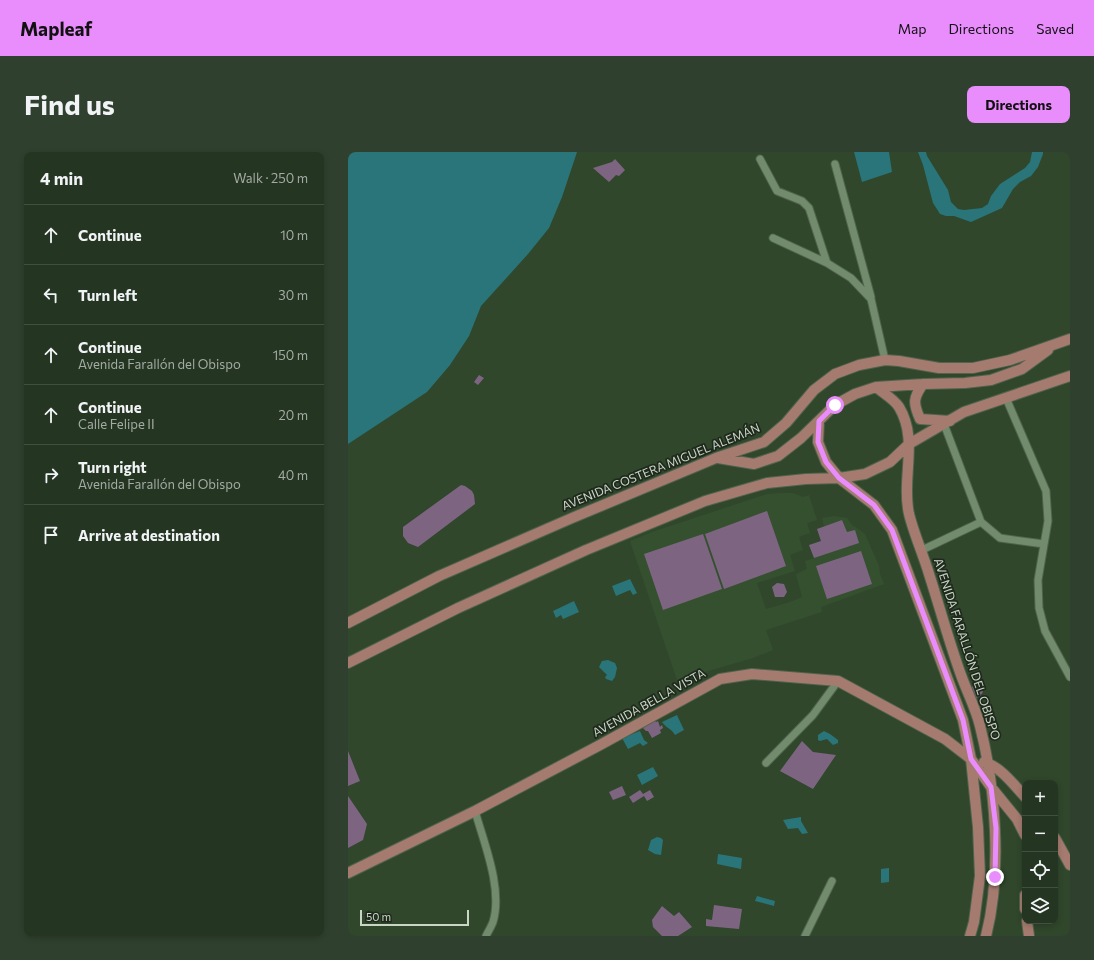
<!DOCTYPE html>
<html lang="en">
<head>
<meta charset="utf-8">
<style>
	:root { --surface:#243521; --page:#30402e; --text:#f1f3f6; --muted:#a3aba5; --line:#41503f; --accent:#e98dfd }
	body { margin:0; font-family:Commissioner,sans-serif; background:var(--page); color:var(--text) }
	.controls { position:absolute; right:12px; bottom:12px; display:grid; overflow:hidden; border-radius:8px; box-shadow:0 2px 6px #0003 }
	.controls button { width:36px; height:36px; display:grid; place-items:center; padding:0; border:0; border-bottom:1px solid var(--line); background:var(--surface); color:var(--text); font:20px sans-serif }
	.scale { position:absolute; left:12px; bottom:10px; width:109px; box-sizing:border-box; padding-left:4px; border:2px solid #c9d6c6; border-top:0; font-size:11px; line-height:14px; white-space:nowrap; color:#c9d6c6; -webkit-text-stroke:3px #1f2a1d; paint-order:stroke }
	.stop { position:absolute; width:12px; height:12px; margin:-9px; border:3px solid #e98dfd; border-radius:50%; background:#fff }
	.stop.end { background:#e98dfd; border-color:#fff; box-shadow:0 1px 4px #0008 }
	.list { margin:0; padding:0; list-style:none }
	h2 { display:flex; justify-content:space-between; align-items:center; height:52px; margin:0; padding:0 16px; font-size:17px }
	h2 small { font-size:13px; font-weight:400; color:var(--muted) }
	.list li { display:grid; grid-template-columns:26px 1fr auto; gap:12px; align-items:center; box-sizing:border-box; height:60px; padding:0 16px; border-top:1px solid var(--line) }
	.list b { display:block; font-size:15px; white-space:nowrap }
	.list p { margin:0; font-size:13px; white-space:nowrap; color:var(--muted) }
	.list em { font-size:13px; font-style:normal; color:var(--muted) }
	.icon { flex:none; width:22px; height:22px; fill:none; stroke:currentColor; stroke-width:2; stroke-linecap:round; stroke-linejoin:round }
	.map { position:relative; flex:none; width:722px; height:784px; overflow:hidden; border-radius:8px }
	header { display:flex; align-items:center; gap:24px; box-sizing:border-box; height:56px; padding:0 20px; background:var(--accent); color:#111 }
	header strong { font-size:19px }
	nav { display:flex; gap:22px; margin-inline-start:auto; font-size:14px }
	.intro { display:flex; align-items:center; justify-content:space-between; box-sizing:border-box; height:96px; padding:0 24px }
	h1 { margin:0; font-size:28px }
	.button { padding:10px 18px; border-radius:8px; background:var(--accent); color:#111; font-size:14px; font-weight:700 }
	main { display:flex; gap:24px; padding:0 24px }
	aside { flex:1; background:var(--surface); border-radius:8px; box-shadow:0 2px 6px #0003 }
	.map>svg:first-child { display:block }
	.built { fill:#35502f }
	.water { fill:#297579 }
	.building { fill:#7d6582 }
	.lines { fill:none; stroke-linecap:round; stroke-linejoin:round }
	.minor-casing { stroke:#50634c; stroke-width:9 }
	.major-casing { stroke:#50634c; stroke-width:12 }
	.minor { stroke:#728b6d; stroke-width:7 }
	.major { stroke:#a67b6f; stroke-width:10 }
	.route { stroke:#e98dfd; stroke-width:5 }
	.labels { text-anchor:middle; stroke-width:3.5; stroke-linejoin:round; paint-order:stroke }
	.street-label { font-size:12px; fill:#c9d6c6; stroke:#1f2a1d }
</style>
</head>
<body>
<header>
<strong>Mapleaf</strong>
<nav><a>Map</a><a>Directions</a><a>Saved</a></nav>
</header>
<div class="intro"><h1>Find us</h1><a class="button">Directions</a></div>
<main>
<aside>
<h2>4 min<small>Walk · 250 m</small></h2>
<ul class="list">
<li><svg class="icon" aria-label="ahead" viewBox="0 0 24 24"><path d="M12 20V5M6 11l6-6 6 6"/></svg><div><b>Continue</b></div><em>10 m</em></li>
<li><svg class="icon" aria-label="left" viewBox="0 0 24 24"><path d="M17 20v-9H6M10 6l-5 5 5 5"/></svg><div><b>Turn left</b></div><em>30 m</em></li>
<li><svg class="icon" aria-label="ahead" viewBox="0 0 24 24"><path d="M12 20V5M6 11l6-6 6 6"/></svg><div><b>Continue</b><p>Avenida Farallón del Obispo</p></div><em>150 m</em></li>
<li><svg class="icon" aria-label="ahead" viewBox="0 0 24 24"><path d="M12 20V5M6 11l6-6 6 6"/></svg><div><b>Continue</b><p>Calle Felipe II</p></div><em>20 m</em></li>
<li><svg class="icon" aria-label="right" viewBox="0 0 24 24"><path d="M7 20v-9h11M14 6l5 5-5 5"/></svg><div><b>Turn right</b><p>Avenida Farallón del Obispo</p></div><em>40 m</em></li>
<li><svg class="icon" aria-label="arrive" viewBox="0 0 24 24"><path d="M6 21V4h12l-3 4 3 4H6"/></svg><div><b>Arrive at destination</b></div></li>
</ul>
</aside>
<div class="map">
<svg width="722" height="784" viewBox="0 0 722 784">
	<rect width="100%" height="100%" fill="#30472c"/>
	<path class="built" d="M433 341H445L455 345 461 343 469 368 459 371 462 381 451 385 455 398 442 403 447 419 409 431 418 457 442 450 454 445 448 422 459 417 457 409 466 406 461 393 473 389 469 377 476 375 474 366 486 364 499 366 503 372 517 382 531 414 532 422 536 432 473 455 474 460 418 478 425 498 405 506 329 528 282 389 304 380 419 342Z"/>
	<path class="water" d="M0 0H229L214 45 201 76 180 102 133 154 121 184 102 213 79 240 0 292Z
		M506 0H541L544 20 514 30Z
		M570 0H578L579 4 600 38 603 50 610 57 616 58 634 56 640 52 643 44 652 32 677 16 682 10 684 0H695V2L690 15 683 24 672 30 665 37 654 56 623 70 606 64H598L592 62 585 51 575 13Z
		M282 427 289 441 285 443 282 438 268 444 264 434Z
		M226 449 231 460 215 467 213 463 208 466 205 459Z
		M260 508 267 511 269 516 267 525 264 529 258 527 257 525 259 523 251 515 254 509Z
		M329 563 336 578 327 583C324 577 318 576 314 570Z
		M292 579 296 588 300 591 295 594 292 591 280 597 274 586Z
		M476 579 482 582 490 588V591L485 593 479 587 472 589 470 588V583Z
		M305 615 310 624 294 633 289 623Z
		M453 665V669L460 681 454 682 450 676 440 677 435 668Z
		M309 685 313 686 315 688 313 703 307 702 300 698 303 688Z
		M370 702 394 706 393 717 369 712Z
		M541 716V730L533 731V717Z
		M409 744 427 749 426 754 407 749Z"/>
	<path class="building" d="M267 7 277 18 271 24 268 23 261 30 245 16 264 10Z
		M131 223 136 226 130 233 126 230Z
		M113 333 117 334 124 339 126 343 127 352 70 395 60 391 55 384V375Z
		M419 359 438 414 376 437 357 382Z
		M494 368 499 380 507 378 511 391 466 406 461 393 473 389 469 377Z
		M355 382 374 437 315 458 296 402Z
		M513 399 524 432 479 447 468 414Z
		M429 431 436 432 439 440 436 445H427L424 435Z
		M628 532 633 536 635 540 632 544 628 546 621 539 624 535Z
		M306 567 308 570 310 569 312 575 314 573 315 576 312 578 313 581 304 586 300 579H298L293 574Z
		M454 589 465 600 488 603 465 637 432 619Z
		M0 599 12 629 0 634Z
		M274 634 278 643 265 648 261 640Z
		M292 638 295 642 302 638 306 645 299 649 296 644 285 651 281 645Z
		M0 644 19 672 15 688 0 696Z
		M366 753 394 757 391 777 358 774V767L364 768Z
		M314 754 326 764 331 760 344 775 330 784H314L305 775 304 768Z"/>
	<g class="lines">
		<g class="minor-casing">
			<path id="minor" d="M412 7 429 39 454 49 461 56 479 111 503 126 523 147 537 208
				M487 12 523 145
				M425 86 479 111
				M658 246 698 339 700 369 690 428 691 456 697 479 722 525
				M633 370 652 386 696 392
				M574 398 633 370 596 272
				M418 611 465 563 490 529
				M127 659C136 691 155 737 145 770 143 775 140 780 138 784
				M457 784 484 729"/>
		</g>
		<g class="major-casing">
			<path id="major" d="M575 232C565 246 565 251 572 267L602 269
				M528 235C535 241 546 247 551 255 571 288 553 326 561 362 566 382 575 402 581 422 592 456 601 490 613 523 619 540 628 557 632 574 648 637 654 721 638 784
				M471 269 470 290 478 310 491 326 526 353 544 378 615 568 623 607 630 675 632 724 626 770 622 784
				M370 306 406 312 430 304 453 286 487 253 507 242 528 235 575 232 617 231 643 228 674 217 700 198
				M0 471 91 424 224 366 368 306 416 290 438 271 466 238 487 222 511 213 537 208 551 209 591 216H625L662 208 722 187
				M0 511 110 456 238 398 357 349 419 331 458 327 491 326 517 322 542 310 561 292 616 260 722 224
				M636 610C652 614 667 634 677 645
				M707 686 722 713
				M0 721 127 659 252 593 372 527 404 522 490 529 597 587 623 607 643 635 669 667 677 683
				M677 743V757
				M679 769 681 784"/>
		</g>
		<use href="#minor" class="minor"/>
		<use href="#major" class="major"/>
	</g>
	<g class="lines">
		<path class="route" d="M487 253 471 269 470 290 478 310 491 326 526 353 544 378 615 568 623 607 643 635 648 676 647 725"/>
	</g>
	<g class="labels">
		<g class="street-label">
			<text transform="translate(313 315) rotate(-22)" y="4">AVENIDA COSTERA MIGUEL ALEMÁN</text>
			<text transform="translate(619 497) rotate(72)" y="4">AVENIDA FARALLÓN DEL OBISPO</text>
			<text transform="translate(301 551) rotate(-29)" y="4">AVENIDA BELLA VISTA</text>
		</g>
	</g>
</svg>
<div class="controls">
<button>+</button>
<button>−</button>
<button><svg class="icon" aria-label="locate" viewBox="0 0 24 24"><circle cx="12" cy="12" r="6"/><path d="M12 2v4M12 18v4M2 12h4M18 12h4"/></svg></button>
<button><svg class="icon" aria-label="layers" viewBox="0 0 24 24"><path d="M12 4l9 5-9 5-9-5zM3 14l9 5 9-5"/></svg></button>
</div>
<div class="scale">50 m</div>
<div class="stop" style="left:487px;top:253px"></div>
<div class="stop end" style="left:647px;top:725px"></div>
</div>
</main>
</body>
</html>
